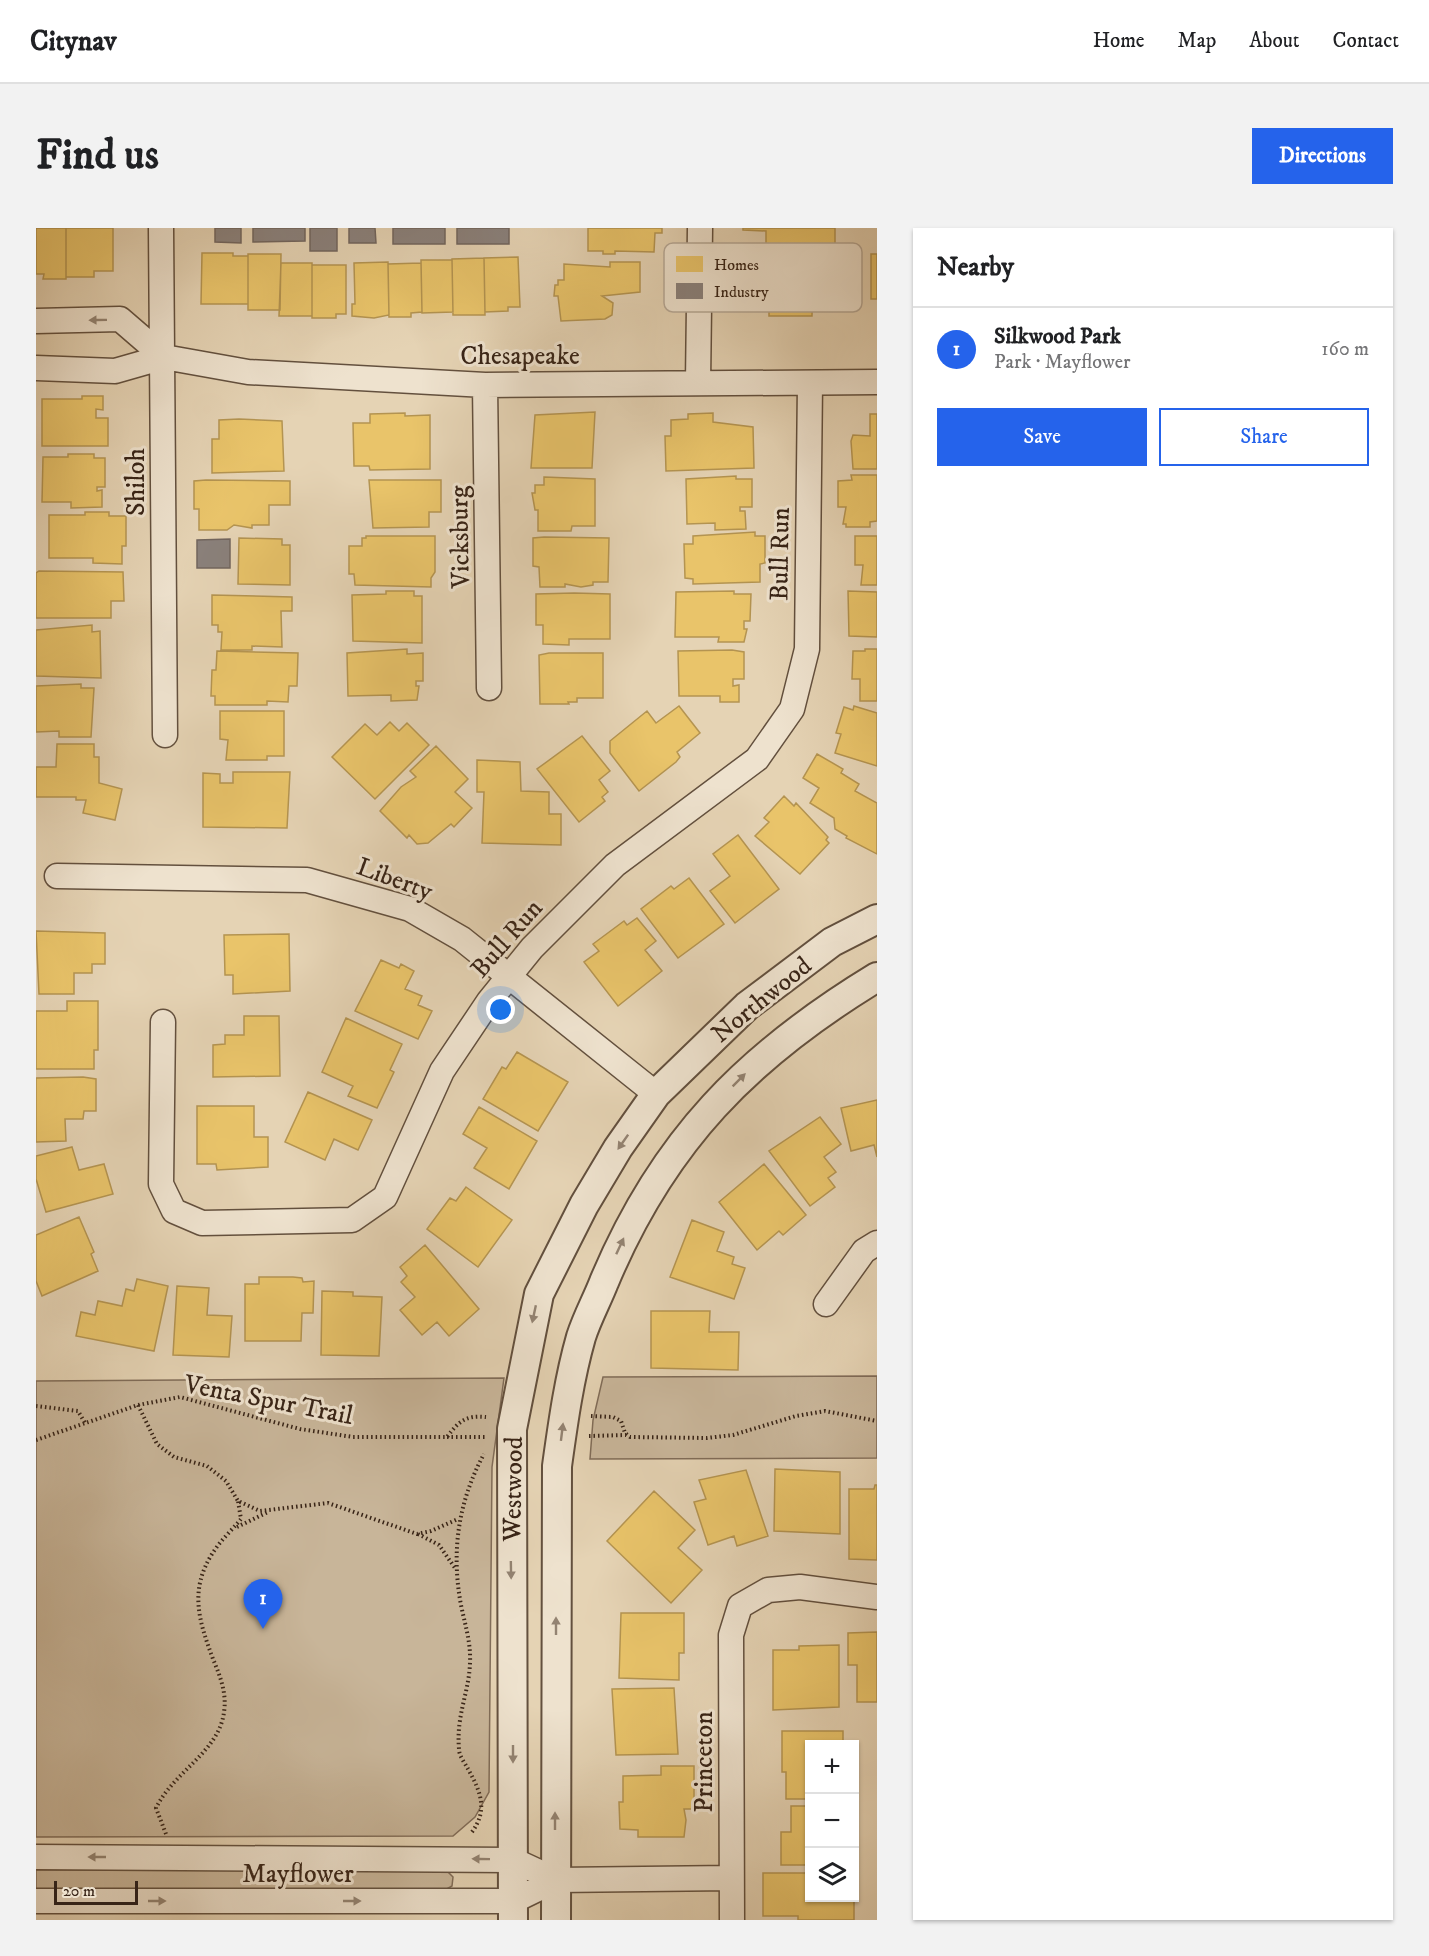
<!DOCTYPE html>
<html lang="en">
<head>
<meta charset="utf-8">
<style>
	:root { --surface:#fff; --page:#f2f2f2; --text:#202124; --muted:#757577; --line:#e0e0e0; --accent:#2563eb }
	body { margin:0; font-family:"IM FELL DW Pica",serif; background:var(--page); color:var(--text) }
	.controls { position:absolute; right:18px; bottom:18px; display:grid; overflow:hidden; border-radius:0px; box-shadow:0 2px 4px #0004 }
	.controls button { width:54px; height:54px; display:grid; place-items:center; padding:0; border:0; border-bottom:2px solid var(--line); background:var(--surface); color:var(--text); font:30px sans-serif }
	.scale { position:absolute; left:18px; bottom:15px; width:84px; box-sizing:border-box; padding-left:6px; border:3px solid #382417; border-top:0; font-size:16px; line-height:21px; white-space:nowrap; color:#382417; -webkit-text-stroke:4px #eee2ce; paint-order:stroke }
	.you { position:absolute; left:465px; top:782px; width:21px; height:21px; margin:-15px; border:4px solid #fff; border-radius:50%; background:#1a73e8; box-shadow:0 0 0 9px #1a73e833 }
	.badge { display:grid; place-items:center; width:39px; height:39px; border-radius:50%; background:var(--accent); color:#fff; font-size:20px; font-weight:700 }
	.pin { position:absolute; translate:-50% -50px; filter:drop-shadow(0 2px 3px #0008) }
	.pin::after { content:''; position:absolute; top:32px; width:21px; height:18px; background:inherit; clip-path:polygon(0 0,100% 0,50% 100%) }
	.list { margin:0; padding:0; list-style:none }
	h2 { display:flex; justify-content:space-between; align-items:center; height:78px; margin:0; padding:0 24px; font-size:26px }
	h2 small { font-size:20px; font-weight:400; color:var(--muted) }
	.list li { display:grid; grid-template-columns:39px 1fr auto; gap:18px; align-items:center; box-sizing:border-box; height:84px; padding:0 24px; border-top:2px solid var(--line) }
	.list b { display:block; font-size:22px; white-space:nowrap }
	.list p { margin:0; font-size:20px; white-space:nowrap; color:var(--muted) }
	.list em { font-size:20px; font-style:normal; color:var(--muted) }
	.actions { display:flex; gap:12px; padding:18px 24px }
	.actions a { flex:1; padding:14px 0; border:2px solid var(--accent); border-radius:0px; text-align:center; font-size:21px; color:var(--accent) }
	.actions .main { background:var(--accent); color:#fff }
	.icon { flex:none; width:33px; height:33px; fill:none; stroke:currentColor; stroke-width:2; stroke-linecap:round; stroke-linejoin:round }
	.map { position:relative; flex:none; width:841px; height:1692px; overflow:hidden; border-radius:0px }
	header { display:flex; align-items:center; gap:36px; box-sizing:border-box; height:84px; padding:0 30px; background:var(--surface); border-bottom:2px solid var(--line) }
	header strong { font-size:28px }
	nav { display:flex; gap:33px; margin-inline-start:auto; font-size:21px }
	.intro { display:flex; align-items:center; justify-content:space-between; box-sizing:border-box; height:144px; padding:0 36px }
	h1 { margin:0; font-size:42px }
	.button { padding:15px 27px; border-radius:0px; background:var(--accent); color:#fff; font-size:21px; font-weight:700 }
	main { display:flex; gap:36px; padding:0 36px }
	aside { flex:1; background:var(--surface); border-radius:0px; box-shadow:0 2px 4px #0004 }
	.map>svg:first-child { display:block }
	.green { fill:#c8b599; stroke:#806c58; stroke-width:1.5 }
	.homes { fill:#e9c46a; stroke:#b49451; stroke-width:1.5 }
	.industry { fill:#8a817c; stroke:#71655e; stroke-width:1.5 }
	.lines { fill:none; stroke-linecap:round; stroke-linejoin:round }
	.minor-casing { stroke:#63503e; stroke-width:27 }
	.tertiary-casing { stroke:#63503e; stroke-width:32 }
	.path { stroke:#382417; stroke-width:4; stroke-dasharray:1.5 3; stroke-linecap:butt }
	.minor { stroke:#eee2ce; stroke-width:24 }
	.tertiary { stroke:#eee2ce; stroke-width:28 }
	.oneway { fill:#938372 }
	.labels { text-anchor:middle; stroke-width:6; stroke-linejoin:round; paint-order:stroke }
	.street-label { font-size:26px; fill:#382417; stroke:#eee2ce }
	.key { fill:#eee2ce; stroke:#b7a997; stroke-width:1.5 }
	.key-label { font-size:16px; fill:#382417 }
</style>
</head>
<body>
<header>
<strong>Citynav</strong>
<nav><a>Home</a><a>Map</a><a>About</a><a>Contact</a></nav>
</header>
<div class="intro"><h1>Find us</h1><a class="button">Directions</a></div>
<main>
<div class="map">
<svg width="841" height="1692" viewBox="0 0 841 1692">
	<rect width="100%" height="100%" fill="#e5d3b4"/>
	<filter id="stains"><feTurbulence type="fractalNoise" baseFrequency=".00333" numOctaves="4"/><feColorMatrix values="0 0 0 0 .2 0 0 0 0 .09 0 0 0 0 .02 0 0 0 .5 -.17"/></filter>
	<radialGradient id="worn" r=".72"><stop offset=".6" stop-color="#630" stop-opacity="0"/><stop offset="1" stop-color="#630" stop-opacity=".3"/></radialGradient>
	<path class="green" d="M841 1148V1230L554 1231 557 1192 567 1149Z
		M468 1150 456 1239 453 1564 439 1589 417 1608 0 1609V1153Z
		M0 1642H410L417 1649 416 1658 409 1662 0 1661Z"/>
	<path class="homes" d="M0 0H30V51H7L8 46H0Z
		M30 0H77V43H58V49H30Z
		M552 0H626V5H619L618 24 579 23V26H567V23H552Z
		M707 0H799V21L730 22V3L707 2Z
		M166 25H197V28H212V76H165Z
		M212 26H245L244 82H212Z
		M763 26 777 27 776 88H733V61L708 62V27Z
		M835 26H841V71H835Z
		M482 29 484 79H472V83L449 84 448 30Z
		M448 30 449 87H417L416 31Z
		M385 32H416L417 84 386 85Z
		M352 34 353 87 338 90 316 88V76H319L318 35Z
		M574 34H604V64L566 68 577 75 576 87 569 91 525 93 522 68H518L519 57H522V52H528V36L574 39Z
		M245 35H276V88H243Z
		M385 35 386 84 375 85V89H353L352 36Z
		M276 37H310V86H300V90H276Z
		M46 168H67V182L60 181V190H72V218H6V171H46Z
		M559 184 556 240H495L499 187Z
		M369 185V188L394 187V241L334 242 333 238H318L317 195H334V186Z
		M677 185V194L717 199 718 240 630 243 629 208H635V192L652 191V186Z
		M834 186H841V241H817L815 213 817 207 834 208Z
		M203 191 246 193 248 243 176 245V211H183V192Z
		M32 226H58V230H69V259H61V263L66 262V279L35 280V274H6L7 229H32Z
		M815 247H841V293L834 294V299H810V296H807L810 279H802V253L816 252Z
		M700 248V251H716V279H704V283H709L710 301 679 302V295L651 296 650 251Z
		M508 249 559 251V298H536L535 303H502V282H499L496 265H499V257H508Z
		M170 252 254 253V277H233V297H216V300L198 297 191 302H163V281H158V253Z
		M333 252H405V284H393V299L337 300Z
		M49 284H73V288H90V318H86V336L57 335V330H13V287H49Z
		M719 304V308H729V335L724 336V354L657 356V351L649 350 648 316H657V308Z
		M330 308H399V344L395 350V359L319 357 318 346H313V318H326V310H330Z
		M819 308H841V357H825L827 337H819Z
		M508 309 573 310 572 354H557V357L545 359 529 356V359H504L503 339 497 338V310Z
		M203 310 246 311V317H254V357L202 356Z
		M3 343 87 344 88 373H75V390H0V345Z
		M350 363H378V368H386V415L317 413 316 367 350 366Z
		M698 363V366H715L714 393H708V401H711L708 414H682L683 409H639L640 364Z
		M812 363 841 364V409L813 408Z
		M538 365 574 366V411H533V417L507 416V397H500V366Z
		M176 367 256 369V383H245L246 419 216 418V422H185L186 404H182V397H176Z
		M56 397V404L64 403 65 450 0 448V402Z
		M371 421V426L387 425V453H380V458H383L381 472 355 473V467L312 468 311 425Z
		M829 421H841V473H824V451H816L817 423H829Z
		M696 422 708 424V451H697V458L703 457V474H684V468H643L642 423Z
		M181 423 262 425 261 458H253L252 474 231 473V477H179V468H175L176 442H180Z
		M513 425H567V470H541V474H532L533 476H504L503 427Z
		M45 456V460H58L55 509H23V503L0 504V458Z
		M643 478 664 505 641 524 644 529 640 534 603 563 574 525V513L611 483 620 495Z
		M818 478 841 485V538L799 525 805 506 800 505 808 479 817 482Z
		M184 483H248V528H231V532H190L192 512 184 511Z
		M354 494 363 503 371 495 393 517 339 571 296 529 329 496 341 507Z
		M546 508 574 543 563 552 572 564 566 569 569 573 543 594 501 541Z
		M21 516H58V529H63V555L86 561 79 592 47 585 50 572H40V569H0V539H20Z
		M400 518 432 551 419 564 436 580 418 599 415 596 392 615 381 616 373 607 371 610 344 583 365 559 380 549 374 543Z
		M781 526 807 541 805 545 823 556 819 563 841 575V626L810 610 811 608 799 601 798 590 774 575 783 560 767 550Z
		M441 532 484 534 485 563 513 564V586H525V617L446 615 448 564H441Z
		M197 544H254L251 600 167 599V545L184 546V555H197Z
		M748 568 758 578 760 575 792 609 790 612 793 615 764 646 719 608 733 594 728 590Z
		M702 607 743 661 699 695 674 663 694 648 677 626Z
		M653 650 688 696 642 730 605 681 635 658 638 661Z
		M601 690 620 713 609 722 626 743 582 778 548 734 563 723 557 716 588 693 591 697Z
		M0 703 69 705V736H56V745H38V766H3Z
		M253 706 254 763 197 766V747H189L188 707Z
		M345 732 363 740 365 736 378 743 369 761 386 768 382 777 396 783 382 811 319 783Z
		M31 773H62V822H58V841H0V783H31Z
		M208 788H243L244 848 177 849V817L189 816V807H208Z
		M310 790 366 816 354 842 358 844 341 880 312 868 317 858 286 844Z
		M481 824 532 854 502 903 447 871 466 839 470 841Z
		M47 849 60 851V883H48L47 891H29L30 913 0 914V850Z
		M272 864 336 892 322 922 298 911 289 932 249 914Z
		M841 872V929L838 917 815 923 805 880Z
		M161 878H218V909H232V939L181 942 180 936H161Z
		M443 879 501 913 473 961 438 940 451 920 427 906Z
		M784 889 805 916 788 929 800 944 792 950 799 959 774 978 733 923Z
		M36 919 43 942 68 936 77 966 10 984 0 951V928Z
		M728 936 770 987 747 1007 743 1003 721 1022 683 974Z
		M430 959 476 992 442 1039 391 1001 414 970 420 973Z
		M43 989 58 1024 55 1026 62 1043 6 1068 0 1053V1007Z
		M656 992 688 1004 681 1023 698 1029 696 1036 709 1040 698 1071 634 1049Z
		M389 1017 443 1081 413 1108 401 1094 386 1107 364 1082 379 1069 365 1054 371 1048 364 1039Z
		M223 1049H257L266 1050 267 1054 278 1053 277 1085H266L265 1113H209V1056H223Z
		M101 1051 132 1058 118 1123 40 1108 45 1084 59 1087 62 1073 86 1078 90 1061 98 1063Z
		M141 1058 173 1060 171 1087 196 1088 193 1129 137 1127Z
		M286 1063 317 1064V1068L346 1069 343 1128 285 1127Z
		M615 1083H674L673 1104H703L702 1142 615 1140Z
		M739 1241 804 1244V1306L738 1303Z
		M710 1242 732 1308 701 1318 698 1308 672 1317 658 1274 670 1271 663 1252Z
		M839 1257H841V1332L813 1331V1261H838Z
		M618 1263 659 1302 642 1320 666 1342 635 1375 571 1313Z
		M585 1385H648V1425H643V1452L583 1450Z
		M841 1404V1474H821V1437H812V1405Z
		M803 1417V1479L737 1482V1422H763V1418Z
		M638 1460 642 1526 580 1527 576 1461Z
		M746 1503H807V1516H774V1571H750V1544H746Z
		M625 1538H658V1581H648L650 1592 648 1609H602V1602L584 1601 583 1574H587V1548L625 1547Z
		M755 1578H774V1637H745V1604H755Z
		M727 1645H774V1670H818V1692H762V1688H727Z"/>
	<path class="industry" d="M179 0H205V15L179 14Z
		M217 0H269V13L217 14Z
		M274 0H301V23H274Z
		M313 0H339L340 15H313Z
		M357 0H409V16H357Z
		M421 0H473V16H421Z
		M194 311V340H161V312Z"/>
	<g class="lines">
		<g class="minor-casing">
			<path id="minor" d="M125 0 129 507
				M0 93 84 91 128 129
				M0 140 79 143 128 129 212 144 449 157 841 154
				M662 155 664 0
				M449 157 453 460
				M21 648 271 652 374 681 426 711 620 866
				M127 794 125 956 138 983 166 995 316 992 349 969 406 843 453 773 496 720 579 637 721 531 756 481 771 421 774 155
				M790 1076 828 1023 841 1015
				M0 1629 477 1632 520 1652 695 1650
				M0 1673H477L520 1652
				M696 1692 695 1407 704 1378 732 1362 764 1359 841 1369"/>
		</g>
		<g class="tertiary-casing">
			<path id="tertiary" d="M477 1692 476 1201 503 1066 548 977 582 920 620 866 711 778 796 714 841 691
				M520 1692 521 1238C527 1195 533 1151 545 1109 551 1090 561 1072 568 1054 627 913 711 828 841 749"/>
		</g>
		<path class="path" d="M102 1177 121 1216 138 1229 171 1238 190 1253 202 1273 224 1283 292 1275 381 1306 395 1303 422 1291
			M0 1178 42 1183 49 1195
			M555 1188 577 1189 585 1193 589 1205 594 1209 671 1210 697 1207 760 1188 789 1183 841 1193
			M553 1208 590 1207
			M411 1209H450
			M0 1212 102 1177 144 1169 264 1201 317 1209H411C423 1193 430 1187 450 1189
			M201 1299 232 1284
			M382 1306 403 1317 419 1340
			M436 1604C452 1582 445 1564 432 1541 429 1535 423 1528 423 1521 420 1487 433 1465 434 1435 435 1414 429 1397 425 1377 415 1324 422 1274 448 1226
			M130 1606 120 1580C138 1543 183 1524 188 1484 191 1465 184 1448 177 1431 163 1393 153 1363 176 1326 184 1313 196 1302 205 1291L202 1273"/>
		<use href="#minor" class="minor"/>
		<use href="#tertiary" class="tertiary"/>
	</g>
	<defs><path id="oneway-solid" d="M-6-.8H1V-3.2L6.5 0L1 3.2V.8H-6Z" transform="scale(1.5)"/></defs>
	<g class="oneway">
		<use href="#oneway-solid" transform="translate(62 92) rotate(179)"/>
		<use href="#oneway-solid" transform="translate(703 852) rotate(-45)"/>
		<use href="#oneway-solid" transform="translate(587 914) rotate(125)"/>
		<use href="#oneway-solid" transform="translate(584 1018) rotate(-65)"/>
		<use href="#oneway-solid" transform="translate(498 1086) rotate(102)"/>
		<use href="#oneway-solid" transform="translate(526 1204) rotate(-83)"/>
		<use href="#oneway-solid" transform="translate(475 1342) rotate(89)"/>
		<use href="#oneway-solid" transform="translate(520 1398) rotate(-90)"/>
		<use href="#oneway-solid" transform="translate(477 1526) rotate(90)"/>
		<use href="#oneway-solid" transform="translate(519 1593) rotate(-90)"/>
		<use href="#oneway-solid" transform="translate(61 1629) rotate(-180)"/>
		<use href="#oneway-solid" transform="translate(445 1631) rotate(-179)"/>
		<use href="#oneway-solid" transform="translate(121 1673)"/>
		<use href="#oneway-solid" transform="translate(316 1673)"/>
	</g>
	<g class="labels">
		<g class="street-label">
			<text x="484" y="136">Chesapeake</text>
			<text transform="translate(99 254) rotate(-90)" y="9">Shiloh</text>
			<text transform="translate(423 309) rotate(-91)" y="9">Vicksburg</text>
			<text transform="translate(743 326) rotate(-89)" y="9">Bull Run</text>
			<text transform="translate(359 650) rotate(20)" y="9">Liberty</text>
			<text transform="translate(470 710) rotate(-49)" y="9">Bull Run</text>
			<text transform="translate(725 771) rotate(-39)" y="9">Northwood</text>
			<text transform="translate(233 1171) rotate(11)" y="9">Venta Spur Trail</text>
			<text transform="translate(476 1261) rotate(-89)" y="9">Westwood</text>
			<text transform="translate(667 1534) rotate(-90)" y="9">Princeton</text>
			<text x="262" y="1654">Mayflower</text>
		</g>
	</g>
	<rect x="628" y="15" width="198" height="69" rx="9" class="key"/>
	<rect x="640" y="28" width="27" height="16" fill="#e9c46a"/>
	<rect x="640" y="55" width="27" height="16" fill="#8a817c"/>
	<g class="key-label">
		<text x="678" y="42">Homes</text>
		<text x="678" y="69">Industry</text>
	</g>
	<rect width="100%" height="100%" filter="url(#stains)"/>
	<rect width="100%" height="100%" fill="url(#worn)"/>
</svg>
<div class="controls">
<button>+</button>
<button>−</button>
<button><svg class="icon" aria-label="layers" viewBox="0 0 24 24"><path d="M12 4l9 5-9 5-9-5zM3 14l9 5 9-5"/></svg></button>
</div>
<div class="scale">20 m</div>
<div class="you"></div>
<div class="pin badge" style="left:227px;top:1401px">1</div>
</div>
<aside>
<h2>Nearby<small></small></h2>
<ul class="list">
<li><span class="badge">1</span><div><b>Silkwood Park</b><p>Park · Mayflower</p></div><em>160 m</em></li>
</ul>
<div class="actions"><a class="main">Save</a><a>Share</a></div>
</aside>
</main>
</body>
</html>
